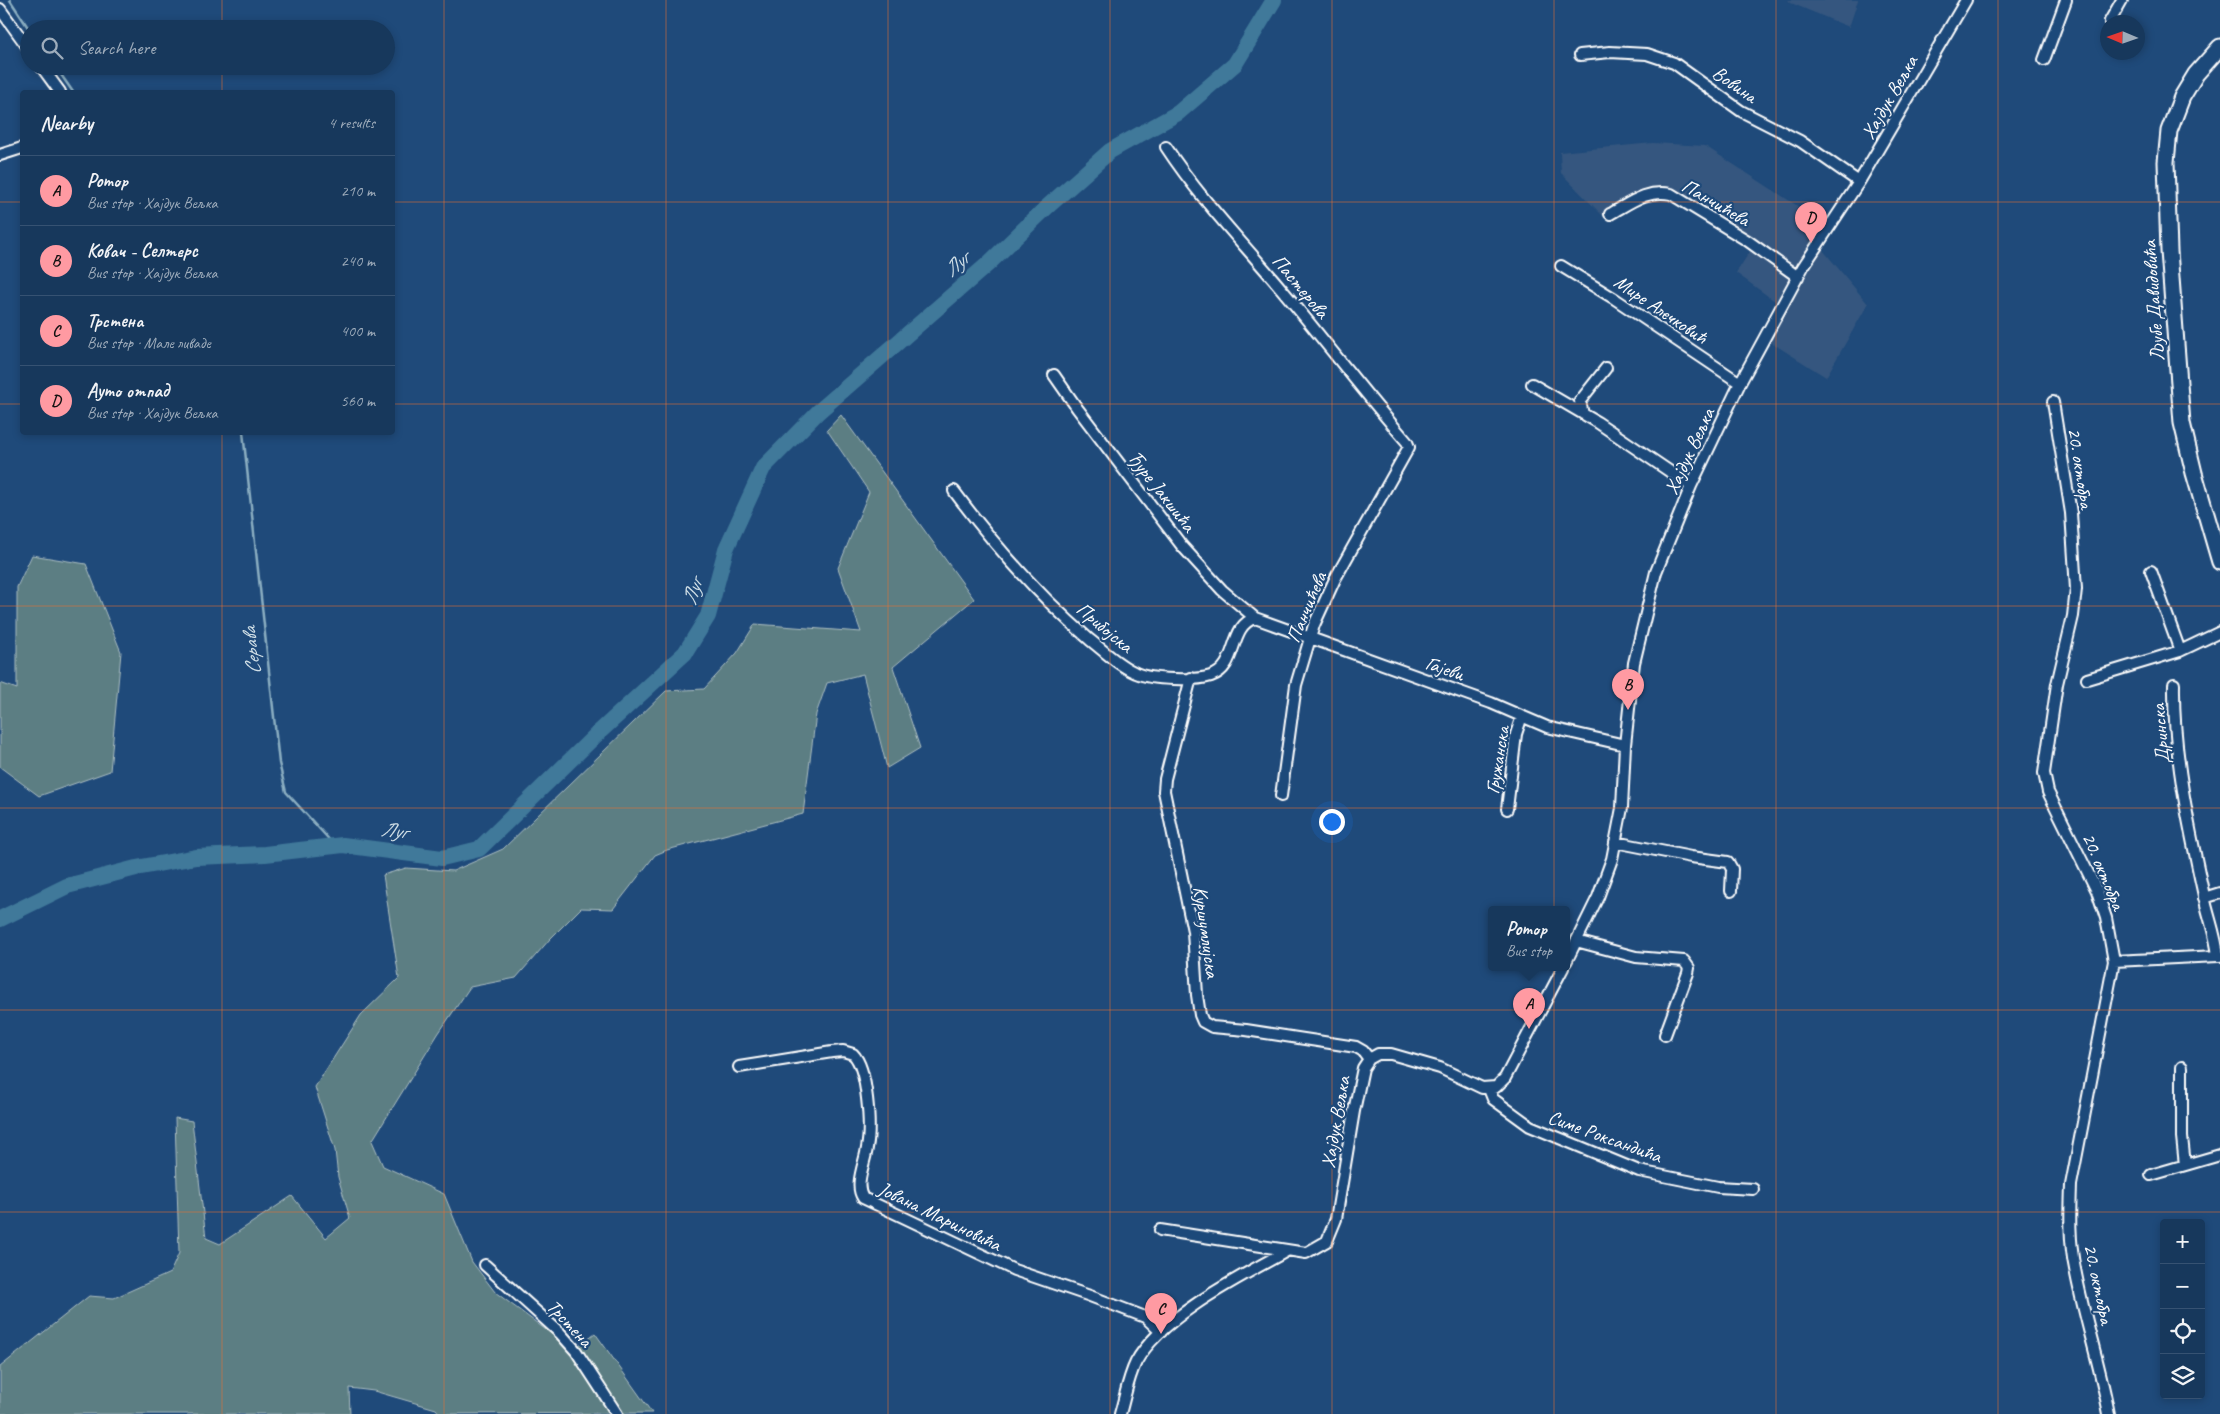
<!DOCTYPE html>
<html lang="en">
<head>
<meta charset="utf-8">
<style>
	:root { --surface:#17385c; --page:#244365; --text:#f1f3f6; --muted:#9eacbb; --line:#365272; --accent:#ff9aa2 }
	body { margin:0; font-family:Caveat,sans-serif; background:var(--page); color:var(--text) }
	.controls { position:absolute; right:15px; bottom:15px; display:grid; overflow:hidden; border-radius:5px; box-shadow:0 2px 8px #0003 }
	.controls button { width:45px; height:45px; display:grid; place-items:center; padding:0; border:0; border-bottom:1px solid var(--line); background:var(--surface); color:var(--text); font:25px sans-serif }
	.compass { position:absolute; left:2100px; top:15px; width:45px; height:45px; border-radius:50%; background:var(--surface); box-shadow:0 2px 8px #0003; rotate:272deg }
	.you { position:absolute; left:1331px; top:821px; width:18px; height:18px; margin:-12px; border:4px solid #fff; border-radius:50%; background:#1a73e8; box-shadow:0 0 0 8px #1a73e833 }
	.badge { display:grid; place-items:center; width:32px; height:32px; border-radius:50%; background:var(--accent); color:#111; font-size:16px; font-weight:700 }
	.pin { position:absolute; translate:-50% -41px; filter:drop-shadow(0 1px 2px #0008) }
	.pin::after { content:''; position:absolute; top:26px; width:18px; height:15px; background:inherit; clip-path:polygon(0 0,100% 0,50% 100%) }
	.popup { position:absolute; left:1488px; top:906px; width:82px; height:65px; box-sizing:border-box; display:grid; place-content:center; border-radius:5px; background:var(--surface); filter:drop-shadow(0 1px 4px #0005); font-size:16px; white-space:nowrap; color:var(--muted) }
	.popup b { font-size:19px; color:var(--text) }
	.popup::after { content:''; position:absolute; left:50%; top:100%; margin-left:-10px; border:10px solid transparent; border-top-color:var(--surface) }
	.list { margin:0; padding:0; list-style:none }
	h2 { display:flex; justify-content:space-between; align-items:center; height:65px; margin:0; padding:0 20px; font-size:21px }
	h2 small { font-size:16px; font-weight:400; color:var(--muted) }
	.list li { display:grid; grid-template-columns:32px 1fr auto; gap:15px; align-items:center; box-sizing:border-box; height:70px; padding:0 20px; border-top:1px solid var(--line) }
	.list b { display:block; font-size:19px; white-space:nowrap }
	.list p { margin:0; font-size:16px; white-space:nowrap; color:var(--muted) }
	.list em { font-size:16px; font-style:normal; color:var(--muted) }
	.icon { flex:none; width:28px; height:28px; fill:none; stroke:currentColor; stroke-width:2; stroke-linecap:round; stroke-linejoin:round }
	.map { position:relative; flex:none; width:2220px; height:1414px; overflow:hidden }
	.search { position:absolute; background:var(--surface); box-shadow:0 2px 8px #0003; left:20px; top:20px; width:375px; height:55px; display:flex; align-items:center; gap:12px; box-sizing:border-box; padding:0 18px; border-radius:28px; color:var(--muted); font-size:19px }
	.panel { position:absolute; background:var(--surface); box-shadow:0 2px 8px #0003; left:20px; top:90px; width:375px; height:345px; border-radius:5px }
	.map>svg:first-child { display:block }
	.built { fill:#36577f }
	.green { fill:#5b7e83; stroke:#adbec1 }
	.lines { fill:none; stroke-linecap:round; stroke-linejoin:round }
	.stream { stroke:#8cafc2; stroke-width:2.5 }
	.river { stroke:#40799a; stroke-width:16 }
	.minor-casing { stroke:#fff; stroke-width:14 }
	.secondary-casing { stroke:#fff; stroke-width:19 }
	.minor { stroke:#1f4a7a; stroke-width:10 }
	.secondary { stroke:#1f4a7a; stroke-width:15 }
	.grid { fill:none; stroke:#eb7230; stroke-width:1; stroke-opacity:0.55 }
	.labels { text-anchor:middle; stroke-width:4.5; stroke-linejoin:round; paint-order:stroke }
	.street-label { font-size:20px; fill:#fff; stroke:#1f4a7a }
	.water-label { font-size:21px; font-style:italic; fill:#cfdee6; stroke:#1f4a7a }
</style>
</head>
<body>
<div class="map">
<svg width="2220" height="1414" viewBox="0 0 2220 1414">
	<rect width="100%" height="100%" fill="#1f4a7a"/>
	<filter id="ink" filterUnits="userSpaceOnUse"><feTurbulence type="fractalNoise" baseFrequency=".02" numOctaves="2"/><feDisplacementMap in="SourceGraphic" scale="10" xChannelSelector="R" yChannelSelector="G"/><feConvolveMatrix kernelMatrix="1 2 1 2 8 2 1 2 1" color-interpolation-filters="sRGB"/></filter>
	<g filter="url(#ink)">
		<path class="built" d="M1788 0H1858L1849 27 1791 3Z
			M1653 143 1705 146 1827 225 1796 269 1673 189H1655L1643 193 1603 216 1561 173 1560 152Z
			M1753 247 1794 277 1779 304 1736 273Z
			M1822 249 1868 304 1826 377 1769 341Z"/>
		<path class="green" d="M841 415 974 599 893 667 920 748 887 768 863 674 827 683 816 714 803 814 667 850 655 855 613 909 581 908 550 939 516 978 470 987 438 1034 372 1141 383 1166 444 1194 472 1262 495 1292 573 1350 595 1333 652 1413 440 1414 436 1409 374 1391 349 1388 350 1414H0V1367L89 1296 114 1298 170 1273 179 1253 175 1118 192 1121 206 1238 220 1244 292 1196 326 1238 350 1218 338 1177 335 1150 315 1087 361 1015 399 978 383 875 406 868 453 871 503 849 666 691 704 689 737 653 755 624 861 632 838 568 869 492 827 430Z
			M32 555 86 564 121 652 110 771 39 796 0 767V683L17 689V587Z"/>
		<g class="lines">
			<path class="stream" d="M10 0 29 29
				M55 66 73 92
				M243 432 279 763 286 792 335 846"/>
			<path class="river" d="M0 919 67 886 136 868 196 857 265 854 343 845 442 858 479 849 596 735 685 653 708 616 726 549 763 468 818 412 988 264 1047 207 1110 151 1178 113 1235 64 1274 0"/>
			<g class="minor-casing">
				<path id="minor" d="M0 9 29 49
					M2110 21 2122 0
					M1580 55 1610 52 1647 54 1674 63 1741 111 1800 141 1859 182
					M2044 60 2066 0
					M41 66 60 92
					M1166 147C1200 199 1244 244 1284 292 1325 341 1364 393 1407 442L1409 447 1335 579 1314 625 1296 685 1281 796
					M0 155 22 148
					M1610 214C1630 203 1647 189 1671 194L1748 241 1798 277
					M1561 266 1615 299 1740 383
					M1054 375 1077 408 1182 546 1222 590 1255 618 1491 703 1547 727 1625 745
					M1532 384 1597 422 1691 486
					M2053 402 2071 513 2076 589 2073 616 2057 684 2044 773 2048 792 2097 891 2106 918 2114 961 2071 1185C2070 1213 2069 1241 2075 1269 2084 1317 2100 1365 2109 1414
					M1583 414 1580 401 1606 368
					M954 491C994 545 1039 596 1090 640 1104 651 1119 666 1136 673 1151 680 1196 681 1211 676 1239 667 1228 626 1255 618
					M2151 571 2180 651
					M1191 678 1165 779 1164 791 1193 931 1197 995 1200 1015 1203 1022 1212 1027 1246 1030 1356 1047 1363 1051 1369 1059
					M2087 679 2180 651 2220 632
					M2174 684C2173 755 2189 827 2204 896 2208 916 2216 935 2218 956H2220
					M1507 809 1516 734 1522 716
					M1615 842 1691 857 1728 862 1732 869 1731 891
					M2204 898 2220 893
					M1576 941 1636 957 1684 961 1689 968 1688 973 1665 1035
					M2114 961 2218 956
					M1566 962 1598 897 1612 859 1622 808 1625 745 1634 663 1656 572 1691 486 1740 383 1803 267 1859 182 1966 0
					M739 1067 832 1052 843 1051 853 1054C868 1069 871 1128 867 1148 865 1163 854 1185 863 1198L1014 1270 1090 1296 1145 1317 1161 1332
					M2182 1067V1137L2185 1165
					M1489 1089 1493 1099 1530 1126 1639 1171 1718 1187 1753 1189
					M2151 1175 2220 1155
					M1160 1230 1306 1253 1327 1241 1336 1219 1354 1111 1363 1068 1369 1059 1378 1054H1391L1440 1068 1482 1088 1496 1087 1505 1078 1563 968
					M485 1265 560 1333 576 1351 617 1414
					M1120 1414C1125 1397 1128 1378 1136 1362 1161 1316 1242 1276 1287 1251"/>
			</g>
			<g class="secondary-casing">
				<path id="secondary" d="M2220 47 2196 74 2182 97 2169 131 2166 162 2169 251 2182 423 2194 473 2220 562"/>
			</g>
			<use href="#minor" class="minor"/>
			<use href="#secondary" class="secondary"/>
		</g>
	</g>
	<path class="grid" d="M222 0V29M444 0V1414M666 0V1414M888 0V1414M1110 0V1414M1332 0V1414M1554 0V1414M1776 0V1414M1998 0V1414M222 66V92M0 202H22M392 202H2220M0 404H22M392 404H2220M222 432V1414M0 606H2220M0 808H2220M0 1010H2220M0 1212H2220"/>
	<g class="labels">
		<g class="street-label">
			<text transform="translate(1735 84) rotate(35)" y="7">Вовина</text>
			<text transform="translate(1889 97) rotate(-60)" y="7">Хајдук Вељка</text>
			<text transform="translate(1716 202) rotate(30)" y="7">Панчићева</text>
			<text transform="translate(1301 286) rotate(50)" y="7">Пастерова</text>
			<text transform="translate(2153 301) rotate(-94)" y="7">Љубе Давидовића</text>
			<text transform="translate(1661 309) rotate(34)" y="7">Мире Алечковић</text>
			<text transform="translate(1689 451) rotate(-65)" y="7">Хајдук Вељка</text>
			<text transform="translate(2081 468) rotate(81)" y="7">20. октобра</text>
			<text transform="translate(1162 491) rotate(52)" y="7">Ђуре Јакшића</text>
			<text transform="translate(1306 607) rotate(-67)" y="7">Панчићева</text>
			<text transform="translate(1105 627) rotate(40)" y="7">Прибојска</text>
			<text transform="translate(1445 668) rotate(19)" y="7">Гајеви</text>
			<text transform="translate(2160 734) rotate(-95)" y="7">Дринска</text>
			<text transform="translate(1497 760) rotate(-81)" y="7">Гружанска</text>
			<text transform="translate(2104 871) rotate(67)" y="7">20. октобра</text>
			<text transform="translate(1207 932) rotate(82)" y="7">Куршумлијска</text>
			<text transform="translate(1335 1122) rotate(-80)" y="7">Хајдук Вељка</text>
			<text transform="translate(1605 1136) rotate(20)" y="7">Симе Роксандића</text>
			<text transform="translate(940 1216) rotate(26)" y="7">Јована Мариновића</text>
			<text transform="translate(2099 1284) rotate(78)" y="7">20. октобра</text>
			<text transform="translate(570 1323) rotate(47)" y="7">Трстена</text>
		</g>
		<g class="water-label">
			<text transform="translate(956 264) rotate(-41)" y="7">Луг</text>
			<text transform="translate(692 592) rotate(-73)" y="7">Луг</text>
			<text transform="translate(251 651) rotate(-96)" y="7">Серава</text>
			<text transform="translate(394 830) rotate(7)" y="7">Луг</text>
		</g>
	</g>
</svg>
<div class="controls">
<button>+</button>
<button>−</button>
<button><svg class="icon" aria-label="locate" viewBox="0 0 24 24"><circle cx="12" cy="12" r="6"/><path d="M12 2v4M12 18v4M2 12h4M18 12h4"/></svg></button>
<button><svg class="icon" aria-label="layers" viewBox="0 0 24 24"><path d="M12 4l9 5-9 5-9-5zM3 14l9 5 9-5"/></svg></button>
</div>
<svg class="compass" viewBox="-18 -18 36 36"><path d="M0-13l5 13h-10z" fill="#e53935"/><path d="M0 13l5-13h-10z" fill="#9eacbb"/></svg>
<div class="you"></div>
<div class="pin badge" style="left:1529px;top:1029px">A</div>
<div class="popup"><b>Ротор</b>Bus stop</div>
<div class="pin badge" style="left:1628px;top:710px">B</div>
<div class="pin badge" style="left:1161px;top:1334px">C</div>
<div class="pin badge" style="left:1811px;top:243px">D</div>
<div class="search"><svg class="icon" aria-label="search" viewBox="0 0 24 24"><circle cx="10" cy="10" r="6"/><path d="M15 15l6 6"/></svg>Search here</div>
<section class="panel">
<h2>Nearby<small>4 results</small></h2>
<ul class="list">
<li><span class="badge">A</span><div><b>Ротор</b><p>Bus stop · Хајдук Вељка</p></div><em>210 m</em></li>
<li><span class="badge">B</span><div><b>Ковач - Селтерс</b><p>Bus stop · Хајдук Вељка</p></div><em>240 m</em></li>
<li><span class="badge">C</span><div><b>Трстена</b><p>Bus stop · Мале ливаде</p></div><em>400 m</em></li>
<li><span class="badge">D</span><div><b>Ауто отпад</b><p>Bus stop · Хајдук Вељка</p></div><em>560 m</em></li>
</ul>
</section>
</div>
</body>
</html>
